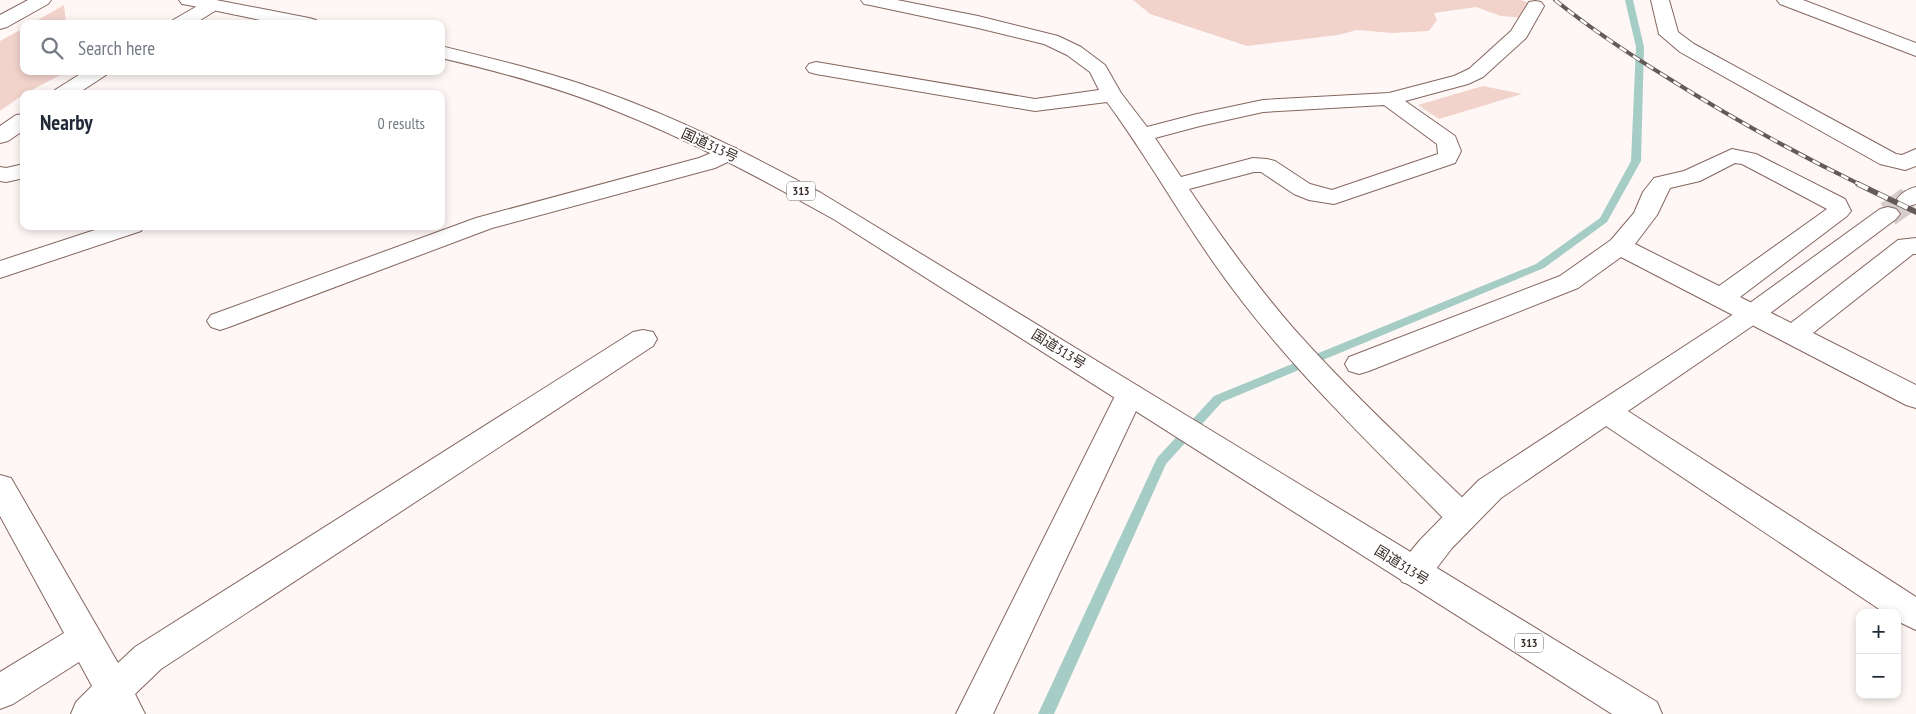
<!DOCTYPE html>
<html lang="en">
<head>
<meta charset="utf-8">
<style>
	:root { --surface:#fff; --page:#f2f2f3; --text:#1f2937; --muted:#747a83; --line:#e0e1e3 }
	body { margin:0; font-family:"PT Sans Narrow","Noto Sans JP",sans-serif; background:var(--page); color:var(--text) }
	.controls { position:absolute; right:15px; bottom:15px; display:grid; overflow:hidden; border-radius:10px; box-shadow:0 2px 8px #0003 }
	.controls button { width:45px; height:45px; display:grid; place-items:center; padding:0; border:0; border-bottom:1px solid var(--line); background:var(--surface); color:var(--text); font:25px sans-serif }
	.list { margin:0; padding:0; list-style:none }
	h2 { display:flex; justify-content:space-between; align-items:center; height:65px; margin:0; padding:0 20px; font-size:21px }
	h2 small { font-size:16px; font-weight:400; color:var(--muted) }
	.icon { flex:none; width:28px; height:28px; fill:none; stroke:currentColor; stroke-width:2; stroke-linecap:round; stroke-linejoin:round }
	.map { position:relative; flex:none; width:1916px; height:714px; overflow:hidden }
	.search { position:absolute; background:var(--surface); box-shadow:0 2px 8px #0003; left:20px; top:20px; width:425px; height:55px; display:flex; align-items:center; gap:12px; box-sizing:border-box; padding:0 18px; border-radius:10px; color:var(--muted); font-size:19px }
	.panel { position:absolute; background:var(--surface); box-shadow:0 2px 8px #0003; left:20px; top:90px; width:425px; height:140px; border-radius:10px }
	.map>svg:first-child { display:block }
	.green { fill:#f2d3cc }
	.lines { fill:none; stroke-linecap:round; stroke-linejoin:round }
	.stream { fill:#a5cdc6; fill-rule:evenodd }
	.secondary-tunnel { stroke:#d6cecc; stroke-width:26; stroke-dasharray:26 13; stroke-linecap:butt }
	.street-casing { stroke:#84675f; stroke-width:2 }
	.secondary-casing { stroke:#84675f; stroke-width:2 }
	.highway-casing { stroke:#84675f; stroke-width:2 }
	.street { fill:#fff; fill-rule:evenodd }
	.secondary { fill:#fff; fill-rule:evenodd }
	.highway { fill:#fff; fill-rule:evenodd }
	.rail-far1-casing { stroke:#655a57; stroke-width:4 }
	.rail-casing { stroke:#655a57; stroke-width:5.5 }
	.rail-far1 { stroke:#fff; stroke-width:2.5; stroke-dasharray:8; stroke-linecap:butt }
	.rail { stroke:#fff; stroke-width:4; stroke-dasharray:11; stroke-linecap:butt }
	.labels { text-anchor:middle; stroke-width:4; stroke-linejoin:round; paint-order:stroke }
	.shield { fill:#fff; stroke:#726a67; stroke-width:1 }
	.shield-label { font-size:12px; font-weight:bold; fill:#362a26 }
	.street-label { font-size:14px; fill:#362a26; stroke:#fff }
</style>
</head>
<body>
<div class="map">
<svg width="1916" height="714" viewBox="0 0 1916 714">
	<rect width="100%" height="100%" fill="#fef7f5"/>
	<path class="green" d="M1133 0H1521L1532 4 1527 18 1501 16 1476 7 1434 13 1437 20 1429 31 1392 33 1357 30 1338 35 1247 46 1150 14Z
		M64 5 66 24H31Z
		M24 28V71H68L24 94 0 111V41Z
		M1483 86 1522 94 1439 119 1418 105Z"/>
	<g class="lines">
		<path class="stream" d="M1625 0H1633L1644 47 1641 161 1607 222 1544 268 1222 402 1166 464 1054 714H1038L1157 458 1214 396 1536 264 1600 218 1631 161 1636 47Z"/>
		<path class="secondary-tunnel" d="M1888 214 1909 199"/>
		<g class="street-casing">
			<path id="street" d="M861 0H897L978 16 1058 36 1081 47 1105 65 1121 93 1147 127 1197 114 1263 100 1389 93 1454 76 1469 69 1511 31 1529 2 1535 1 1541 2 1544 6 1526 38 1483 77 1468 84 1405 101 1455 136 1461 151 1455 163 1334 204 1309 200 1294 194 1261 172H1254L1189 189C1222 238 1256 285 1294 329 1350 392 1412 449 1472 507L1477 516 1472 525 1461 529 1450 525C1369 442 1283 362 1216 266 1178 212 1146 155 1107 102L1035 111 816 74 809 72 806 68 809 64 816 62 1035 99 1099 90 1090 72 1067 55 1044 44 978 28 870 5 864 4ZM1384 105 1437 144 1438 154 1332 190 1310 184 1275 161 1267 159 1253 158 1181 177 1155 138 1200 126 1263 112Z
				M1651 0H1669L1678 32 1694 44 1896 154 1902 155 1916 149V166L1905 170 1880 164 1680 52 1659 34Z
				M1777 0H1803L1916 43V56L1780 4Z
				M728 146 736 148 739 153 736 158 715 168 492 228 229 327 220 330 211 327 207 321 211 315 476 218 699 158Z
				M1732 149 1756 154 1845 199 1851 211 1847 216 1740 297 1791 323 1898 240 1916 238V254H1913L1813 333 1916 385V408L1906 405 1621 257 1578 288 1369 371 1359 374 1349 371 1345 364 1349 357 1560 276 1611 240 1634 213 1643 192 1654 178 1684 171ZM1735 163 1742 164 1827 209 1719 286 1635 244 1657 215 1670 188 1700 181Z
				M24 164V178L6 182 0 181V167L6 168Z
				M107 226H144L141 231 0 278V261Z
				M643 330 653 332 657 339 653 346 161 669 135 694 145 714H71L76 702 92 686 79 662 13 704 0 709V672L64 633 0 516V475L11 478 118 663 135 647 633 332Z
				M1607 401 1617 404 1916 597V630L1897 621V613H1885L1597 420 1593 412 1597 404Z"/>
		</g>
		<g class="secondary-casing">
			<path id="secondary" d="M214 0 218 1 221 5 218 9 194 24H171L173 20 206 1Z
				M85 71H109L106 75 77 94H52L55 90Z
				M24 114V130L8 141 0 143V126L16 115Z
				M1916 187V204L1909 206 1901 204 1897 199C1902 192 1908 189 1916 187Z
				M1888 207 1896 209 1900 214 1896 219 1761 320 1501 498 1452 548 1426 582 1414 586 1402 582 1397 572 1402 562 1420 540 1479 480 1743 308 1880 209Z
				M1130 384 1140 387 1144 394 993 714H956L1116 394 1120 387Z"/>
		</g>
		<g class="highway-casing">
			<path id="highway" d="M28 0H51L48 4 7 27 0 29V15Z
				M179 0H216L309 18 316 20 318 24H280L188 5 182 4Z
				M441 46C494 59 548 72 599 90 676 117 749 154 821 193L1657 702 1662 714H1612L835 220C764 180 692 141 616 111 560 88 501 72 441 58Z"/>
		</g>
		<use href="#street" class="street"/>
		<use href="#secondary" class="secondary"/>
		<use href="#highway" class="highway"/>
		<g class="rail-far1-casing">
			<path id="rail-far1" d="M1555 0C1591 29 1629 54 1668 78 1730 117 1795 153 1861 185"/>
		</g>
		<g class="rail-casing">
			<path id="rail" d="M1858 184 1916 212"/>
		</g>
		<use href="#rail-far1" class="rail-far1"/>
		<use href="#rail" class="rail"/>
	</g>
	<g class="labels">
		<g class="shield">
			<rect x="787" y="181.5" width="28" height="19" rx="4"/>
			<rect x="1515" y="633.5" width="28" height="19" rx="4"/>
		</g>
		<g class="shield-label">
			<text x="801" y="195">313</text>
			<text x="1529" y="647">313</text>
		</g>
		<g class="street-label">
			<text transform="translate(710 145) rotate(25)" y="5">国道313号</text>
			<text transform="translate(1059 349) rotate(32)" y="5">国道313号</text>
			<text transform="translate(1402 565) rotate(32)" y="5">国道313号</text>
		</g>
	</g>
</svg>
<div class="controls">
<button>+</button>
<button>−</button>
</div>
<div class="search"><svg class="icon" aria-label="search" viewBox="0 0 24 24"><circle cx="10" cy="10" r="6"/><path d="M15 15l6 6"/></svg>Search here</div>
<section class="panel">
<h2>Nearby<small>0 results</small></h2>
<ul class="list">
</ul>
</section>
</div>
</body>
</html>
